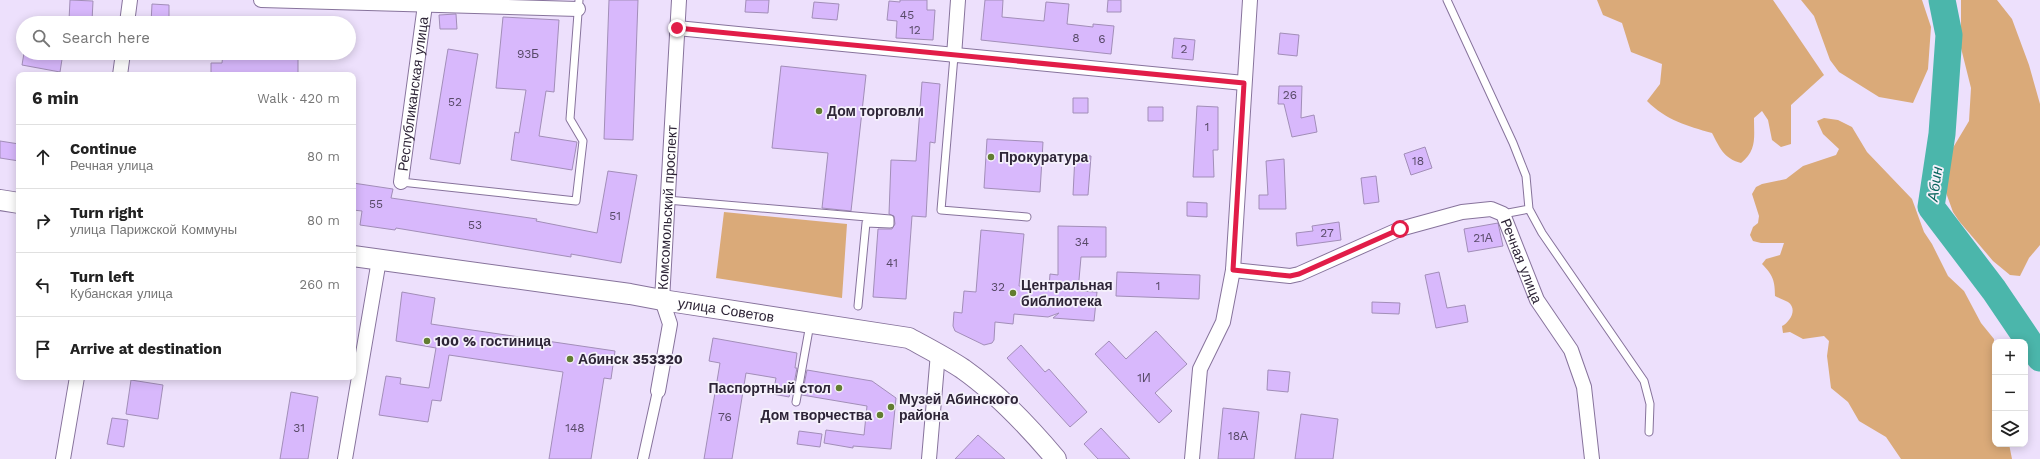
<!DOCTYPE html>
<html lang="en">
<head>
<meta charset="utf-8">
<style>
	:root { --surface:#fff; --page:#f2f2f2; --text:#222; --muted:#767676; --line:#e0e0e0 }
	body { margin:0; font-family:"Work Sans",sans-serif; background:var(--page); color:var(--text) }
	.controls { position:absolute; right:12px; bottom:12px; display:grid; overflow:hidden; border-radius:8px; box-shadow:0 2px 10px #0003 }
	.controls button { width:36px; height:36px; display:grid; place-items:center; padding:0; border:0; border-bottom:1px solid var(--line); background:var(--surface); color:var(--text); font:20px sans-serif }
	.stop { position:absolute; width:12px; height:12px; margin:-9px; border:3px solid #e11d48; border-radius:50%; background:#fff }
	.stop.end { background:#e11d48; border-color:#fff; box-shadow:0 1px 4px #0008 }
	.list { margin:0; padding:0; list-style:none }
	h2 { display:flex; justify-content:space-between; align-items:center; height:52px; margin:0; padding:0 16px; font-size:17px }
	h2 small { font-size:13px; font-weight:400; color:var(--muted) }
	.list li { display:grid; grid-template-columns:26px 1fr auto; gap:12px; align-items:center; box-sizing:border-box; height:64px; padding:0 16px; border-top:1px solid var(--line) }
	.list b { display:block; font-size:15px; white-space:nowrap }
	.list p { margin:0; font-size:13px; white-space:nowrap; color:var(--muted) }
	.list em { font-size:13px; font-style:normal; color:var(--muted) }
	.icon { flex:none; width:22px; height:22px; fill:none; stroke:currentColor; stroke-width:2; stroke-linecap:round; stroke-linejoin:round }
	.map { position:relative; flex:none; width:2040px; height:459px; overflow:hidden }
	.search { position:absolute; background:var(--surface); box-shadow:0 2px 10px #0003; left:16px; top:16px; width:340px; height:44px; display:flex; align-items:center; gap:10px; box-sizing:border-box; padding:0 14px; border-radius:22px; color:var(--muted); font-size:15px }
	.panel { position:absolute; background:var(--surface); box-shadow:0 2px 10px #0003; left:16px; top:72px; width:340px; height:308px; border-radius:8px }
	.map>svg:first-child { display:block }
	.green { fill:#daaa79 }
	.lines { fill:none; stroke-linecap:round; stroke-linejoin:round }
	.river { stroke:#4bb6ab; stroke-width:27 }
	.building { fill:#d8b8fc; stroke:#a28eb8 }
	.service-casing { stroke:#87739c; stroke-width:9 }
	.pedestrian-casing { stroke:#87739c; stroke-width:12 }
	.minor-casing { stroke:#87739c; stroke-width:16 }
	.secondary-casing { stroke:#87739c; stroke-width:22 }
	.service { stroke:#fff; stroke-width:7 }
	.pedestrian { stroke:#fff; stroke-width:10 }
	.minor { stroke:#fff; stroke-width:14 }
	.secondary { stroke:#fff; stroke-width:20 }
	.route { stroke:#e11d48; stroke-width:5 }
	.poi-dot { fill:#627d31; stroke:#f5f1fb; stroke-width:1.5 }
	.labels { text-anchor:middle; stroke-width:3.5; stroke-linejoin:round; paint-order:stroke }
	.number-label { font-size:12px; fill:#584a68 }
	.street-label { font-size:14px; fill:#2e2537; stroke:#f5f1fb }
	.poi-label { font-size:14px; font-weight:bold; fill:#2e2537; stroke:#f5f1fb; text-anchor:start }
	.water-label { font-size:15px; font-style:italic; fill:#0a655e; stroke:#f5f1fb }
</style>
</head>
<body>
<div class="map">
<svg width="2040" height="459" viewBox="0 0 2040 459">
	<rect width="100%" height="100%" fill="#ede0fc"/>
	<path class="green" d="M1597 0H1773L1824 75 1791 105V144L1781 147 1772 140 1768 120 1762 111 1754 118C1754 138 1757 150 1741 163 1723 158 1720 148 1712 133 1687 126 1666 120 1647 101L1660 84 1662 64 1631 52 1622 23 1603 15Z
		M1801 0H1922L1931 27 1928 69 1913 103 1879 97 1839 72 1830 60 1814 16Z
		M1961 0H1997L2012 19 2029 65 2040 104V245L2029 258 2020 276 2010 275 1993 261 1959 221 1953 212 1945 190V166L1948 156 1969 121 1971 88 1961 48Z
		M1824 118 1838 120 1852 127 1867 152 1912 199 1924 232 1932 244 1948 276 1964 291 1981 323 1994 339 1995 444H2009L2012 459H1901L1886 437 1859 421 1848 402 1831 388 1827 356 1829 341 1824 336 1803 339 1790 332 1783 333 1782 326C1790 322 1798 309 1788 302 1784 300 1779 298 1775 296 1775 281 1773 275 1762 264L1766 259 1780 255 1784 243H1761L1753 241 1750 235 1753 227 1758 223 1759 216 1752 194 1756 187 1762 184 1786 179 1803 166 1836 155 1839 149 1823 134 1817 121Z
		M724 212 847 224 842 298 716 278Z"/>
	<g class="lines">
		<path class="river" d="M1942 0 1949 35 1942 134 1931 207 1994 290 2040 358"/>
	</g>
	<path class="building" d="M70 0 93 1 92 21 69 20Z
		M609 0H638L633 140 604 139Z
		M746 0H769L768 13 745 12Z
		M900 0H927V10H935L933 40 896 38 897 21 887 20 889 1 900 2Z
		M985 0H1003L1002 17 1044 21 1046 2 1069 4 1067 24 1093 27V24L1114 26 1111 54 981 40Z
		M1108 0H1121V12H1107Z
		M814 2 839 4 837 20 812 18Z
		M152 4 169 5V23H151Z
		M456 14 457 29H440L439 15Z
		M503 17 559 20 554 92 546 91 539 136 577 142 572 170 511 160 515 132 519 133 526 90 496 88Z
		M1280 33 1299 35 1297 56 1278 54Z
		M1174 38 1195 40 1193 60 1172 58Z
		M448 49 478 54 460 164 430 159Z
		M24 53H63L60 72 22 65Z
		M223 53H298V73L211 75V63H222Z
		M781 66 866 75 851 211 822 208 828 153 772 148Z
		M922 82 940 84 935 143 930 142 926 217 912 216 906 299 873 297 878 229H892L895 224 894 216 889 214 891 160 916 161Z
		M1279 86H1302L1301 118 1314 115 1317 132 1292 137 1284 104H1278Z
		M1073 98H1088V113H1073Z
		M1197 106 1218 107V150H1213L1214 177H1193Z
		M1148 107H1163V121H1148Z
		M987 139 1043 142 1040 192 984 188Z
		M0 141 19 144V161L0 158Z
		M1425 147 1432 168 1411 175 1404 154Z
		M1075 155 1091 156 1088 195H1073Z
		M1284 159 1286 209H1259V195H1268L1266 161Z
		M608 171 637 175 621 263 571 254V257L396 228 395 230 360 225 362 211 353 210V183L393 189 391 198 537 219 536 221 597 233Z
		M1376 176 1379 202 1364 204 1361 178Z
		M1187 202 1207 203V217L1187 216Z
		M1339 222 1341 240 1297 246 1296 233 1313 231 1312 226Z
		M1498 223 1503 246 1468 252 1464 229Z
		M1058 226 1106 227V257H1081L1078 291 1097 292 1094 321 1053 318 1059 313 1048 317 1014 314 1013 324 995 322 994 340 992 343 984 345 955 331 953 326 954 312 962 313 964 291 976 292 981 230 1024 234 1019 286 1049 288 1050 274 1058 275Z
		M1117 272 1200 275 1199 299 1116 296Z
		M1439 272 1447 308 1465 305 1468 322 1436 328 1425 275Z
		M402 292 435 298 431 324 615 351 611 379 604 378 591 459H549L563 372 449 355 441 401 432 400 428 422 379 415 386 376 401 378 400 384 429 388 436 348 396 341Z
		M1372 302 1400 303 1399 314 1372 313Z
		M1156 331 1187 364 1155 393 1172 411 1159 423 1095 354 1109 341 1126 359Z
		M713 338 797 353 795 368H797L792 394 790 393 789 397 773 394 776 378 746 373 732 459H704L720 363 709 361Z
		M1021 345 1045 372 1049 369 1087 412 1070 427 1007 358Z
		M807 370 872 381 896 398 891 449 853 446V448L824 443 826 430 864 435 867 406 802 395Z
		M1268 370 1290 372 1288 392 1267 390Z
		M131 380 163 385 158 419 126 414Z
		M291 392 318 397 308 459H280Z
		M1223 408 1259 412 1254 459H1218Z
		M1301 414 1338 419 1333 459H1295Z
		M112 418 128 420 124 447 107 444Z
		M1101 428 1130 459H1098L1084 444Z
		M799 431 822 434 820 447 797 444Z
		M978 435 1005 459H955Z"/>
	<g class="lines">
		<g class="service-casing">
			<path id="service" d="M1447 0 1513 143 1526 176 1529 209 1542 233 1644 381 1650 404 1649 432
				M954 56 941 210 1027 217
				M401 182 576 201 583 141 570 119 579 0
				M667 200 890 219V224L866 223 858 306
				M1503 214 1529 209
				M796 402 810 324"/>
		</g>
		<g class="pedestrian-casing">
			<path id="pedestrian" d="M643 459 658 391"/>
		</g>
		<g class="minor-casing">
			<g id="minor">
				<path d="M261 0 578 9"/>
				<path d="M127 23 130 0"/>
				<path d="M677 28 1244 83"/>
				<path d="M954 56 958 0"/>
				<path d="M120 75 123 53"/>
				<path id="s1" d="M401 182 425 5"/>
				<path id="s2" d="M1233 270 1290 276 1299 274 1400 229 1462 212 1491 209 1503 214 1537 300 1571 350 1584 387 1592 459"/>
				<path id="s3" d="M658 391 670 324 662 300 679 0"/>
				<path d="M63 459 77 377"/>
				<path d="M345 459 379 260"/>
				<path d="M929 459 938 353"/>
				<path d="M1192 459 1200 369 1223 322 1233 270 1250 0"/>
			</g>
		</g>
		<g class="secondary-casing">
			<g id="secondary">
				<path d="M0 200 19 203"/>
				<path id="s4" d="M353 256 630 294 662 300 909 338C927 348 945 357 963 369 997 393 1029 427 1056 459"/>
			</g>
		</g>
		<use href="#service" class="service"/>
		<use href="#pedestrian" class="pedestrian"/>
		<use href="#minor" class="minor"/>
		<use href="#secondary" class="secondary"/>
	</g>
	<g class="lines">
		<path class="route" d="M677 28 1244 83 1233 270 1290 276 1299 274 1400 229"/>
	</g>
	<g class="poi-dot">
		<circle cx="819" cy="111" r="4"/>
		<circle cx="991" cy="157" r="4"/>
		<circle cx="1013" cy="293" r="4"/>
		<circle cx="427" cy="341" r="4"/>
		<circle cx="570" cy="359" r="4"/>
		<circle cx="839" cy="388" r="4"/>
		<circle cx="891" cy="407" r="4"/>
		<circle cx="880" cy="415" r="4"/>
	</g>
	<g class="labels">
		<g class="number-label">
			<text x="907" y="19">45</text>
			<text x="915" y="34">12</text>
			<text x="1076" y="42">8</text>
			<text x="1102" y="43">6</text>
			<text x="1184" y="53">2</text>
			<text x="528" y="58">93Б</text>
			<text x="1290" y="99">26</text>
			<text x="455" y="106">52</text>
			<text x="1207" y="131">1</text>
			<text x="1418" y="165">18</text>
			<text x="376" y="208">55</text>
			<text x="615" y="220">51</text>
			<text x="475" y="229">53</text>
			<text x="1327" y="237">27</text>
			<text x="1483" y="242">21А</text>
			<text x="1082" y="246">34</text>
			<text x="892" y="267">41</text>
			<text x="1158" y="290">1</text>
			<text x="998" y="291">32</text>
			<text x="1144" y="382">1И</text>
			<text x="725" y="421">76</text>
			<text x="299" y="432">31</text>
			<text x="575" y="432">148</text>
			<text x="1238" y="440">18А</text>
		</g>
		<g class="street-label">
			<text dy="5" stroke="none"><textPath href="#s1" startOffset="89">Республиканская улица</textPath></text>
			<text dy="5" stroke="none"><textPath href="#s3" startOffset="186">Комсомольский проспект</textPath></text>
			<text dy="5" stroke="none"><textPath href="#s2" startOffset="334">Речная улица</textPath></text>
			<text dy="5" stroke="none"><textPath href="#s4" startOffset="377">улица Советов</textPath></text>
		</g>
		<g class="poi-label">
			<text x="827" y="116">Дом торговли</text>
			<text x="999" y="162">Прокуратура</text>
			<text x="1021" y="290">Центральная<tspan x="1021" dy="16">библиотека</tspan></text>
			<text x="435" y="346">100 % гостиница</text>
			<text x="578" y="364">Абинск 353320</text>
			<text x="831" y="393" text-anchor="end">Паспортный стол</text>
			<text x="899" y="404">Музей Абинского<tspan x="899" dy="16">района</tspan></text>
			<text x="872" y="420" text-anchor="end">Дом творчества</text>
		</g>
		<g class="water-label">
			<text transform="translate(1935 184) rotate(-82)" y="5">Абин</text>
		</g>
	</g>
</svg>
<div class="controls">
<button>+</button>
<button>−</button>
<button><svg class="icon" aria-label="layers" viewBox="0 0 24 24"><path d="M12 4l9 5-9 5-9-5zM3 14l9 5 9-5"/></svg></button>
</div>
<div class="stop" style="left:1400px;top:229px"></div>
<div class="stop end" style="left:677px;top:28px"></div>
<div class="search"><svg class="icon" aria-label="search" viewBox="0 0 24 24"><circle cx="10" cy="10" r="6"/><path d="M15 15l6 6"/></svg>Search here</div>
<section class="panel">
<h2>6 min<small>Walk · 420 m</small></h2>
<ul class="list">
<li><svg class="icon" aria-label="ahead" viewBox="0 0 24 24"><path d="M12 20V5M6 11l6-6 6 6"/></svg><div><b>Continue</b><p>Речная улица</p></div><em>80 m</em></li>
<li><svg class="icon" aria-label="right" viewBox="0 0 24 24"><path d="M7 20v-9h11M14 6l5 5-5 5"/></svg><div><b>Turn right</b><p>улица Парижской Коммуны</p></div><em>80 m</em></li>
<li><svg class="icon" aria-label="left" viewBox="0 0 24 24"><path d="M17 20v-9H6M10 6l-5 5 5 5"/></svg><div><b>Turn left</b><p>Кубанская улица</p></div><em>260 m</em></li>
<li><svg class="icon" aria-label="arrive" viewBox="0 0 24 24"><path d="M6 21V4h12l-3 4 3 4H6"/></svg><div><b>Arrive at destination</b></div></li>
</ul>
</section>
</div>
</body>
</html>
